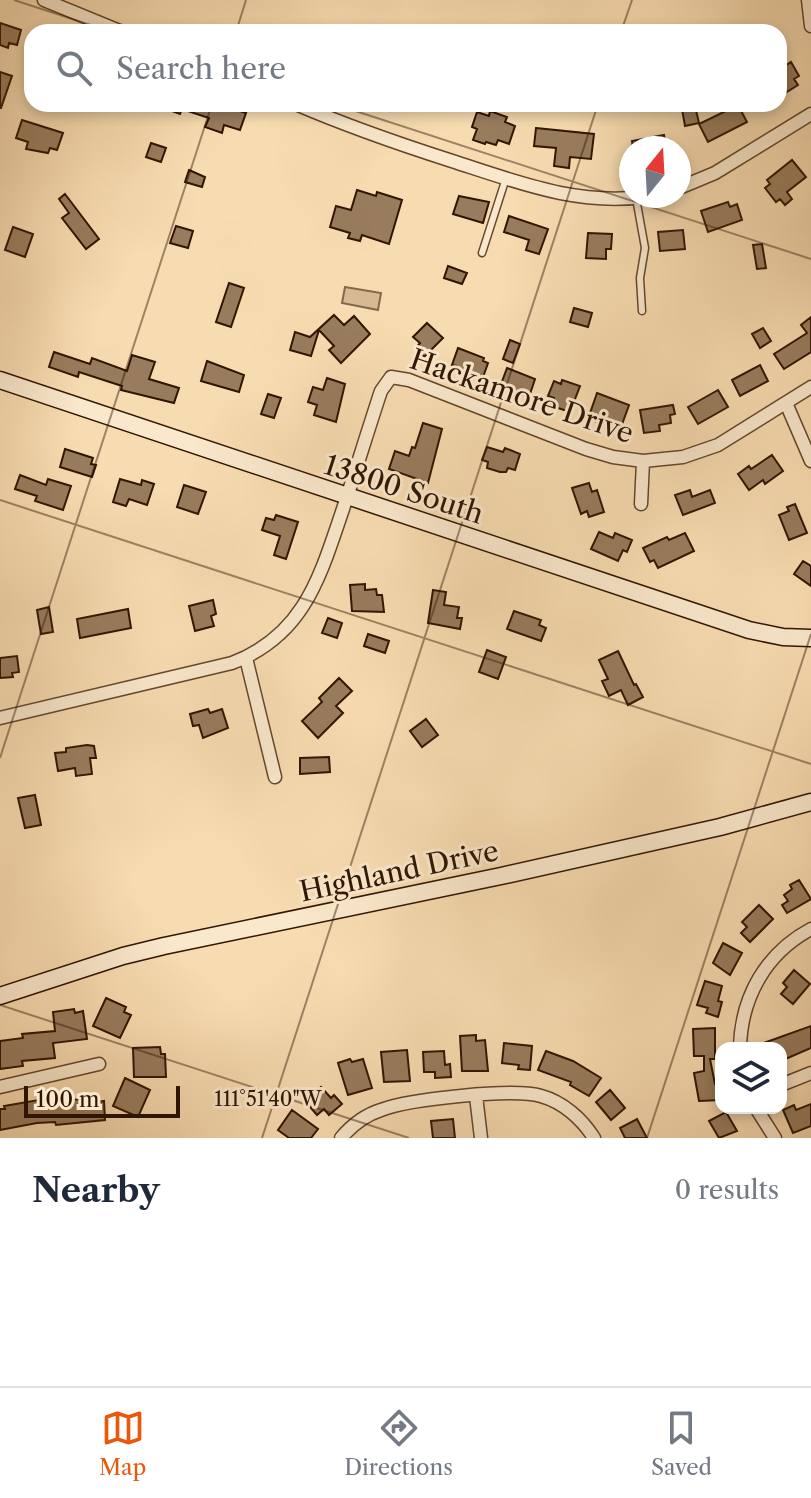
<!DOCTYPE html>
<html lang="en">
<head>
<meta charset="utf-8">
<style>
	:root { --surface:#fff; --page:#f6f6f7; --text:#1f2937; --muted:#747a83; --line:#e0e1e3; --accent:#ea580c }
	body { margin:0; font-family:"Libre Caslon Text",serif; background:var(--page); color:var(--text) }
	.controls { position:absolute; right:24px; bottom:24px; display:grid; overflow:hidden; border-radius:16px; box-shadow:0 4px 12px #0003 }
	.controls button { width:72px; height:72px; display:grid; place-items:center; padding:0; border:0; border-bottom:2px solid var(--line); background:var(--surface); color:var(--text); font:40px sans-serif }
	.compass { position:absolute; left:619px; top:136px; width:72px; height:72px; border-radius:50%; background:var(--surface); box-shadow:0 4px 12px #0003; rotate:18deg }
	.scale { position:absolute; left:24px; bottom:20px; width:156px; box-sizing:border-box; padding-left:8px; border:4px solid #301501; border-top:0; font-size:22px; line-height:28px; white-space:nowrap; color:#301501; -webkit-text-stroke:6px #fae8cc; paint-order:stroke }
	.list { margin:0; padding:0; list-style:none }
	h2 { display:flex; justify-content:space-between; align-items:center; height:104px; margin:0; padding:0 32px; font-size:34px }
	h2 small { font-size:26px; font-weight:400; color:var(--muted) }
	.icon { flex:none; width:44px; height:44px; fill:none; stroke:currentColor; stroke-width:2; stroke-linecap:round; stroke-linejoin:round }
	.map { position:relative; flex:none; width:811px; height:1138px; overflow:hidden }
	.search { position:absolute; background:var(--surface); box-shadow:0 4px 12px #0003; left:24px; right:24px; top:24px; height:88px; display:flex; align-items:center; gap:20px; box-sizing:border-box; padding:0 28px; border-radius:24px; color:var(--muted); font-size:30px }
	.sheet { height:248px; background:var(--surface) }
	nav { display:flex; justify-content:space-around; align-items:center; box-sizing:border-box; height:112px; border-top:2px solid var(--line); background:var(--surface); font-size:22px; color:var(--muted) }
	nav a { display:grid; justify-items:center; gap:4px }
	nav .on { color:var(--accent) }
	.map>svg:first-child { display:block }
	.green { fill:#d6ba93; stroke:#83684a; stroke-width:2 }
	.building { fill:#987c5d; stroke:#301501; stroke-width:2 }
	.lines { fill:none; stroke-linecap:round; stroke-linejoin:round }
	.lane-casing { stroke:#62472d; stroke-width:9 }
	.street-casing { stroke:#62472d; stroke-width:15 }
	.secondary-casing { stroke:#301501; stroke-width:19 }
	.lane { stroke:#fae8cc; stroke-width:6 }
	.street { stroke:#fae8cc; stroke-width:12 }
	.secondary { stroke:#fae8cc; stroke-width:16 }
	.ticks { fill:none; stroke:#301501; stroke-width:2; stroke-opacity:0.45 }
	.labels { text-anchor:middle; stroke-width:6; stroke-linejoin:round; paint-order:stroke }
	.street-label { font-size:28px; fill:#301501; stroke:#fae8cc }
	.ticks-label { font-size:20px; text-anchor:middle; fill:#301501; stroke:#fae8cc; stroke-width:6; stroke-linejoin:round; paint-order:stroke }
</style>
</head>
<body>
<div class="map">
<svg width="811" height="1138" viewBox="0 0 811 1138">
	<rect width="100%" height="100%" fill="#f8dcb1"/>
	<filter id="stains"><feTurbulence type="fractalNoise" baseFrequency=".0025" numOctaves="4"/><feColorMatrix values="0 0 0 0 .2 0 0 0 0 .09 0 0 0 0 .02 0 0 0 .5 -.17"/></filter>
	<radialGradient id="worn" r=".72"><stop offset=".6" stop-color="#630" stop-opacity="0"/><stop offset="1" stop-color="#630" stop-opacity=".3"/></radialGradient>
	<path class="green" d="M345 287 381 293 378 310 342 303Z"/>
	<path class="building" d="M0 23 21 30 17 45 9 43 8 48 0 45Z
		M791 62 799 76 794 79 798 85 779 97V70Z
		M0 72 12 76 1 108H0Z
		M172 104H218L246 113 240 130 224 125 222 133 205 127 209 118 182 109 180 114 172 111Z
		M738 105 747 122 708 142 699 124Z
		M695 106 699 123 685 126 682 109Z
		M490 111 507 117 505 122 515 126 509 144 498 140 496 145 486 142 485 144 473 140 477 129 472 127 477 112 489 116Z
		M22 120 63 133 57 150 50 148 48 153 26 149 28 142 16 138Z
		M536 128 594 134 591 159 570 157 569 168 554 166 556 148 534 146Z
		M664 135 666 148H633L632 141Z
		M151 143 166 148 161 162 146 157Z
		M792 160 806 177 787 192 792 199 785 205 780 199 776 202 765 188 770 184 767 180Z
		M189 170 205 177 202 187 185 182Z
		M357 190 376 196 377 192 402 200 389 244 362 235 360 241 348 238 350 233 330 227 336 206 351 210Z
		M65 194 99 239 86 249 62 218 69 213 59 199Z
		M459 196 489 202 483 223 453 214Z
		M728 202 730 207 737 204 742 220 708 232 701 211Z
		M509 216 548 229 539 254 526 250 529 240 504 232Z
		M176 226 193 231 188 248 170 243Z
		M13 227 33 234 25 257 5 250Z
		M683 230 685 249 660 251 658 232Z
		M588 233 612 234 611 249H606V259L586 258Z
		M762 244 766 268 757 269 753 245Z
		M448 266 467 273 462 284 444 278Z
		M229 283 244 288 231 327 216 322Z
		M574 308 592 313 588 327 570 322Z
		M334 315 344 325 354 316 370 334 341 363 329 350 334 346 319 330 311 356 290 350 295 332 310 337Z
		M811 317V352L784 369 774 354 807 333 801 325Z
		M427 323 443 338 424 357 415 349 420 343 413 337Z
		M763 328 771 341 760 348 752 334Z
		M510 340 520 344 513 363 503 359Z
		M458 348 484 358 483 361 488 363 482 380 456 370 457 366 452 365Z
		M54 352 90 364 92 358 127 371 132 355 155 362 149 379 179 388 174 403 121 390 122 386 79 372 78 377 49 367Z
		M207 361 244 375 239 392 201 381Z
		M760 365 768 381 740 396 732 380Z
		M507 368 535 379 529 397 500 387Z
		M327 378 345 384 336 422 314 415 317 405 308 402 313 387 323 390Z
		M562 380 580 386 570 412 552 406 554 398 548 396 554 381 561 384Z
		M718 390 728 407 698 424 688 407Z
		M597 393 629 405 620 430 588 419Z
		M268 394 281 398 274 418 261 414Z
		M673 405 675 414 670 415 671 423 659 425 660 431 644 433 640 410Z
		M423 423 442 429 428 483 389 469 395 451 409 456 412 447 415 448Z
		M487 447 503 452 505 448 520 454 515 470 508 468 506 472H500L487 468 488 462 482 460Z
		M65 449 93 458 91 464 96 465 92 477 60 467Z
		M772 455 783 471 765 484 763 480 749 490 738 474 749 466 751 469Z
		M20 475 46 485 48 479 71 486 63 510 35 501 37 496 15 489Z
		M120 479 141 485 142 480 154 484 147 505 129 499 126 506 113 502Z
		M589 483 592 492 597 490 604 512 589 517 587 511 581 514 572 488Z
		M184 485 206 492 198 514 177 507Z
		M690 490 692 497 710 490 715 503 683 515 675 495Z
		M795 504 807 533 789 540 779 515 789 511 787 507Z
		M276 515 298 522 286 559 274 555 280 536 262 530 266 518 274 520Z
		M599 532 613 538 615 533 632 540 627 552 623 550 618 561 591 549Z
		M685 533 694 551 658 568 654 560 650 562 643 548 667 537 669 540Z
		M803 561 811 566V586L794 574Z
		M365 584V590L376 589 377 595H382L384 612 352 611 350 585Z
		M433 590 446 592 444 605 459 607 457 618H462L460 629 428 623Z
		M213 600 216 614 211 616 214 626 195 631 189 606Z
		M49 607 53 632 41 634 37 610Z
		M128 609 131 628 80 638 77 619Z
		M514 611 541 620 539 625 546 628 541 641 507 629Z
		M328 618 342 623 337 638 322 633Z
		M368 634 389 641 385 653 364 646Z
		M487 650 506 657 498 679 479 672Z
		M618 651 634 685 636 684 643 697 628 705 621 690 609 696 602 681 608 679 599 660Z
		M17 656 19 672 12 673 13 677 0 678V658Z
		M339 678 352 691 336 706 343 713 318 738 302 721 322 702 319 698Z
		M208 709 210 713 222 709 228 728 203 738 199 725 193 726 190 714Z
		M426 719 438 735 422 747 410 731Z
		M87 745 94 746 96 758H90L92 774 76 776 75 768 58 771 55 753 66 752V748Z
		M329 757 330 772 300 774V758Z
		M35 795 41 825 25 828 18 798Z
		M799 880 811 899 787 913 782 905 788 901 784 895 792 889 790 885Z
		M759 905 773 919 750 942 741 933 747 927 742 922Z
		M723 943 742 953 730 975 713 963Z
		M794 970 810 984 793 1004 781 994 787 987 783 983Z
		M705 981 722 986 718 1001 722 1002 718 1017 706 1013 708 1008 697 1005Z
		M106 998 126 1007 124 1012 131 1015 120 1038 93 1026Z
		M74 1009 75 1013 83 1011 87 1039 53 1043 55 1058 22 1061 23 1066 0 1069V1041L23 1038 22 1034 55 1031 53 1012Z
		M811 1026V1048L781 1061V1048H750Z
		M715 1028V1059H710L715 1084 721 1083V1100L699 1101 694 1073 704 1071V1056H694L693 1029Z
		M476 1035V1041L485 1040 488 1071H462L460 1036Z
		M504 1043 532 1046 530 1070 518 1069 519 1065 502 1063Z
		M160 1047 161 1054H165L166 1077H134L133 1048Z
		M407 1050 410 1081 384 1082 381 1052Z
		M444 1051 445 1065 450 1064 451 1077 435 1078V1072H424L423 1052Z
		M546 1051 573 1061 601 1078 589 1096 570 1085 571 1082 538 1070Z
		M350 1059 352 1062 363 1059 372 1088 348 1095 338 1063Z
		M125 1078 150 1090 138 1117 113 1106Z
		M321 1087 331 1098 334 1095 342 1104 329 1115 324 1109 317 1115 305 1101Z
		M610 1090 625 1108 611 1120 596 1102Z
		M68 1093 69 1100 97 1098V1102L104 1101 105 1120 56 1125 55 1122 37 1123 0 1130V1109H5L4 1106 39 1100V1097L52 1096V1094Z
		M811 1104V1126L793 1133 783 1110 794 1105 796 1110Z
		M292 1110 318 1129 311 1138H289L278 1130Z
		M726 1112 737 1131 719 1138 709 1121Z
		M453 1119 455 1138H433L431 1121Z
		M637 1119 647 1138H625L620 1128Z"/>
	<g class="lines">
		<g class="lane-casing">
			<path id="lane" d="M636 198 645 248 640 278 642 311
				M482 253 506 178"/>
		</g>
		<g class="street-casing">
			<path id="street" d="M44 0 122 32
				M808 0 811 26
				M296 104C347 126 399 144 452 161 517 182 580 207 649 196
				M679 188 715 173 811 114
				M786 403 811 461
				M641 504 643 461
				M246 658 275 777
				M0 718 232 663C305 635 320 576 343 509 356 470 368 430 381 391L391 377 409 380 586 449 613 457 643 461 683 457 718 445 811 387
				M740 1048C741 997 766 953 811 929
				M781 1085 811 1073
				M0 1087 99 1064
				M476 1096 481 1138
				M756 1108 775 1138
				M341 1138C352 1125 365 1115 381 1110 409 1099 514 1088 541 1096 563 1102 582 1119 594 1138"/>
		</g>
		<g class="secondary-casing">
			<path id="secondary" d="M0 380 749 630 783 637 811 638
				M0 996 123 956 164 946 501 876 720 827 811 802"/>
		</g>
		<use href="#lane" class="lane"/>
		<use href="#street" class="street"/>
		<use href="#secondary" class="secondary"/>
	</g>
	<path class="ticks" d="M14 0 112 32M236 32 246 0M621 32 632 0M334 104 811 259M0 500 811 764M0 758 212 104M0 1005 409 1138M262 1138 598 104M647 1138 811 634"/>
	<g class="labels">
		<g class="street-label">
			<text transform="translate(522 396) rotate(19)" y="10">Hackamore Drive</text>
			<text transform="translate(404 489) rotate(18)" y="10">13800 South</text>
			<text transform="translate(399 871) rotate(-12)" y="10">Highland Drive</text>
		</g>
	</g>
	<g class="ticks-label">
		<text x="268" y="1106">111°51'40"W</text>
	</g>
	<rect width="100%" height="100%" filter="url(#stains)"/>
	<rect width="100%" height="100%" fill="url(#worn)"/>
</svg>
<div class="controls">
<button><svg class="icon" aria-label="layers" viewBox="0 0 24 24"><path d="M12 4l9 5-9 5-9-5zM3 14l9 5 9-5"/></svg></button>
</div>
<svg class="compass" viewBox="-18 -18 36 36"><path d="M0-13l5 13h-10z" fill="#e53935"/><path d="M0 13l5-13h-10z" fill="#747a83"/></svg>
<div class="scale">100 m</div>
<div class="search"><svg class="icon" aria-label="search" viewBox="0 0 24 24"><circle cx="10" cy="10" r="6"/><path d="M15 15l6 6"/></svg>Search here</div>
</div>
<section class="sheet">
<h2>Nearby<small>0 results</small></h2>
<ul class="list">
</ul>
</section>
<nav>
<a class="on"><svg class="icon" aria-label="map" viewBox="0 0 24 24"><path d="M3 6l6-2 6 2 6-2v14l-6 2-6-2-6 2zM9 4v14M15 6v14"/></svg>Map</a>
<a><svg class="icon" aria-label="directions" viewBox="0 0 24 24"><path d="M12 3l9 9-9 9-9-9zM9 14v-3h6M13 9l2 2-2 2"/></svg>Directions</a>
<a><svg class="icon" aria-label="saved" viewBox="0 0 24 24"><path d="M7 4h10v16l-5-4-5 4z"/></svg>Saved</a>
</nav>
</body>
</html>
